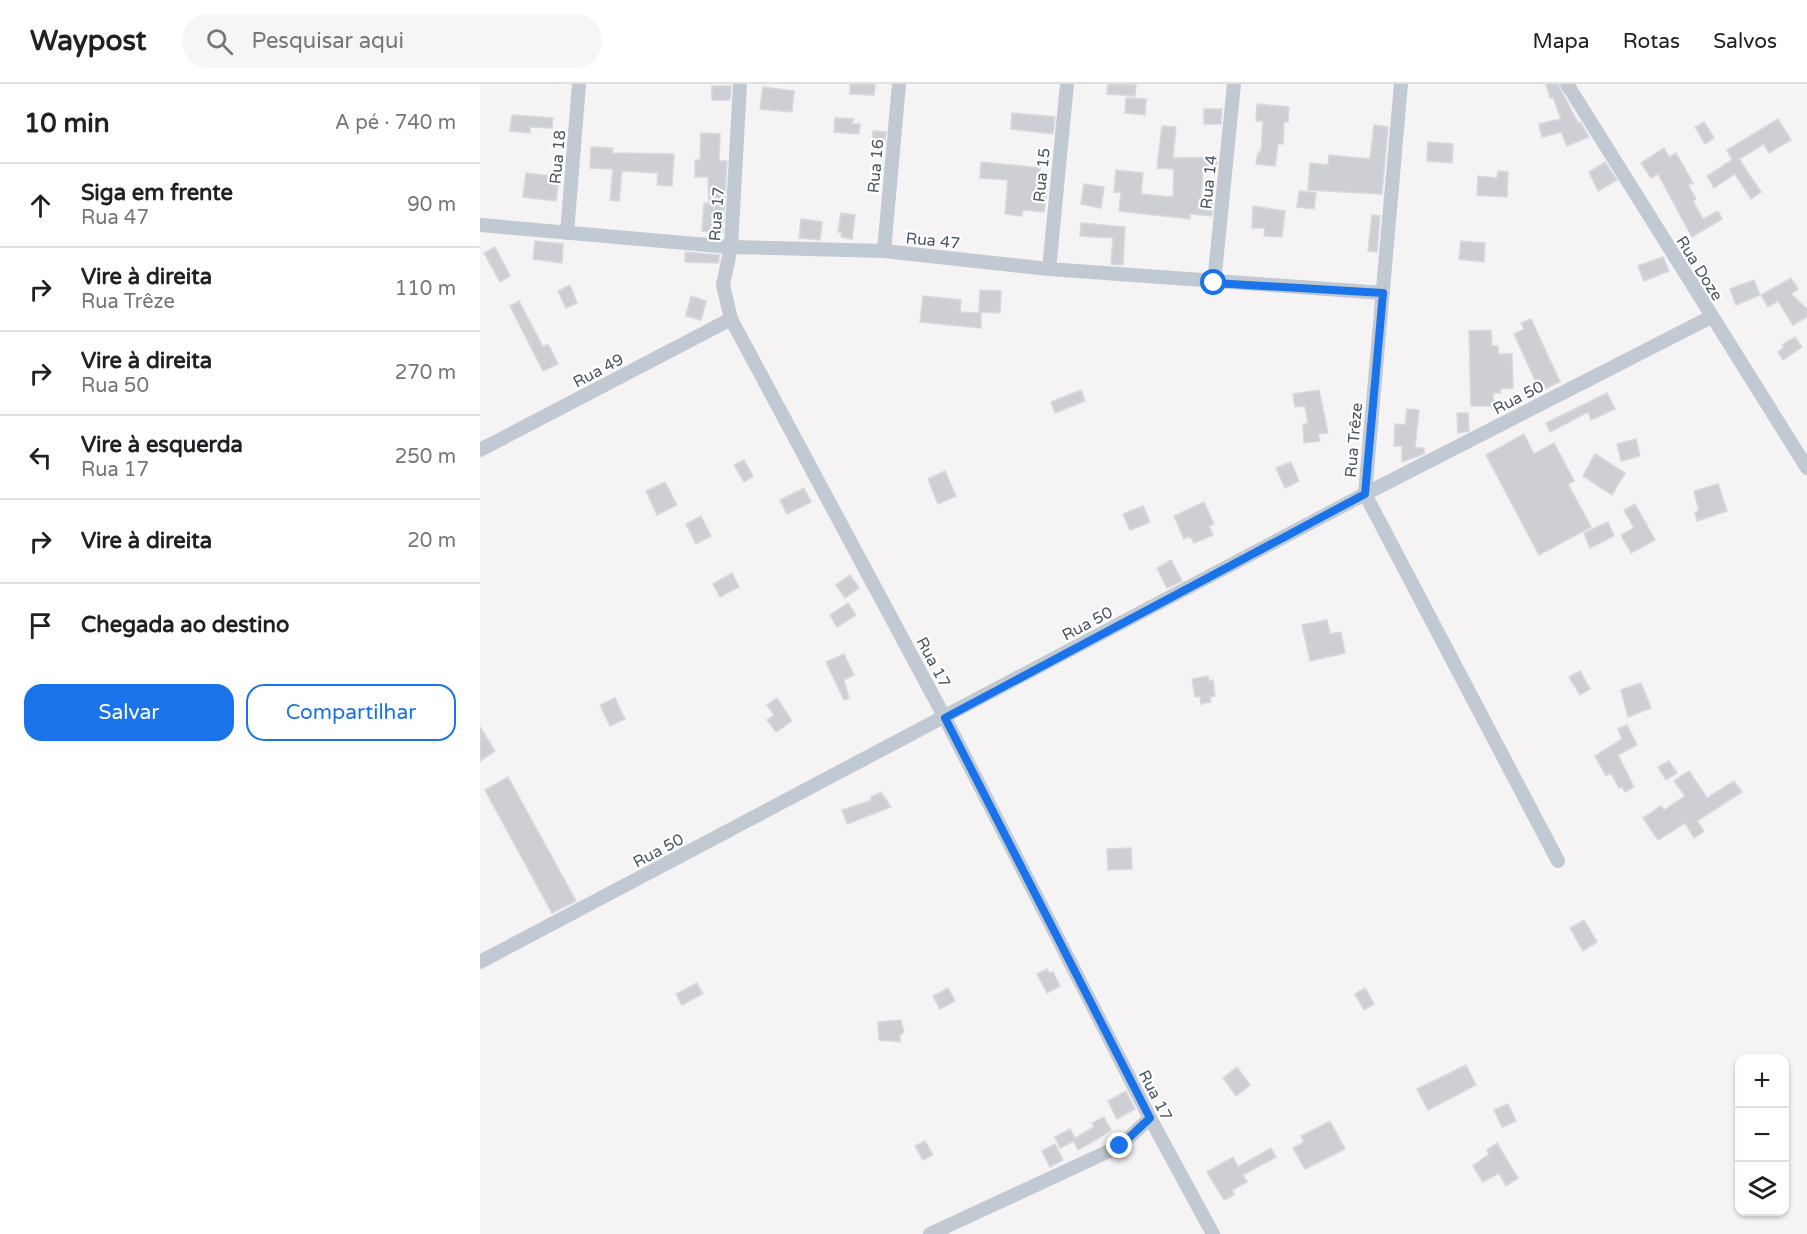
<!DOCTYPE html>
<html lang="pt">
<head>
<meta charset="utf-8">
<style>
	:root { --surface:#fff; --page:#f6f6f6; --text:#202124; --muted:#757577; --line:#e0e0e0; --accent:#1a73e8 }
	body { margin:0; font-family:"Varela Round",sans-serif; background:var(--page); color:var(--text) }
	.controls { position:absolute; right:18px; bottom:18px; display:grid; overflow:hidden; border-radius:12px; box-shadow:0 2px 4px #0004 }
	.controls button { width:54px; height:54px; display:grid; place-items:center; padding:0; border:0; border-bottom:2px solid var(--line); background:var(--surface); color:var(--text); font:30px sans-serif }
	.stop { position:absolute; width:18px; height:18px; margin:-14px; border:4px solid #1a73e8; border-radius:50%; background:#fff }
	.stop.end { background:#1a73e8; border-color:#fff; box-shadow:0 2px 6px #0008 }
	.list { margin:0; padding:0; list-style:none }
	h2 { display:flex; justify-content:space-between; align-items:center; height:78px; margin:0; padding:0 24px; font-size:26px }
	h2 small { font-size:20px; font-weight:400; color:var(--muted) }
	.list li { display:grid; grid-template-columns:39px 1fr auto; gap:18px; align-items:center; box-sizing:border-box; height:84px; padding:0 24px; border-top:2px solid var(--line) }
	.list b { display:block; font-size:22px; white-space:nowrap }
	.list p { margin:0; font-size:20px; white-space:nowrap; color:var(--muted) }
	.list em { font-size:20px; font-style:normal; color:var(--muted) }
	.actions { display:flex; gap:12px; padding:18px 24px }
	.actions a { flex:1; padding:14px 0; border:2px solid var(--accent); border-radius:18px; text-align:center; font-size:21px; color:var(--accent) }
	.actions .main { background:var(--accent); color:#fff }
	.icon { flex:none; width:33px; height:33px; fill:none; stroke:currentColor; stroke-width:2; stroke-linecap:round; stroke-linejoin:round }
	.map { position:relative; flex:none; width:1327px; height:1150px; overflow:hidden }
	header { display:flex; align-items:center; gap:36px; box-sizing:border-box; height:84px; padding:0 30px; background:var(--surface); border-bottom:2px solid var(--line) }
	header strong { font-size:28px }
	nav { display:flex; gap:33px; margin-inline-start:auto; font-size:21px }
	.search { width:420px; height:54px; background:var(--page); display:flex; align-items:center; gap:15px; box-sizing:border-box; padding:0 21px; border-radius:33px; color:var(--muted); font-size:22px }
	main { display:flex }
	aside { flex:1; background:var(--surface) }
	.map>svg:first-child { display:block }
	.building { fill:#cdcfd5; stroke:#d7d9de; stroke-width:1.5 }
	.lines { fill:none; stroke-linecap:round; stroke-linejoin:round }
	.street { stroke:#c1cad2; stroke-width:14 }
	.route { stroke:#1a73e8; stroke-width:8 }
	.labels { text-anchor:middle; stroke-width:4.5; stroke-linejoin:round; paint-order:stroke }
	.street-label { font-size:16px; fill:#4a5661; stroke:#fff }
</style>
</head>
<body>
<header>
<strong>Waypost</strong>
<div class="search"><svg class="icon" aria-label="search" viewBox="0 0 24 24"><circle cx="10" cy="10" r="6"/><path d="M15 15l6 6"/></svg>Pesquisar aqui</div>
<nav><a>Mapa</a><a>Rotas</a><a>Salvos</a></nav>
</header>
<main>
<aside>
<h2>10 min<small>A pé · 740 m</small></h2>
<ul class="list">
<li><svg class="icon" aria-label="ahead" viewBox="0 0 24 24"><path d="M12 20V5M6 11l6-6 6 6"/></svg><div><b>Siga em frente</b><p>Rua 47</p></div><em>90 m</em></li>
<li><svg class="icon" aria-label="right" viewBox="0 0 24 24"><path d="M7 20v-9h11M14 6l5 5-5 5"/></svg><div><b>Vire à direita</b><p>Rua Trêze</p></div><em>110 m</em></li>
<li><svg class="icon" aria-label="right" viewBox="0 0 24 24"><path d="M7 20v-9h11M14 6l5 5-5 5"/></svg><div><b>Vire à direita</b><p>Rua 50</p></div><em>270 m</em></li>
<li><svg class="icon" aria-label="left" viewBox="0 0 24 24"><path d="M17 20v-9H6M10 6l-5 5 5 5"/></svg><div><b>Vire à esquerda</b><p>Rua 17</p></div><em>250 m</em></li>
<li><svg class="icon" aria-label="right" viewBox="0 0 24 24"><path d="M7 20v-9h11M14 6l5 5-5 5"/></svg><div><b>Vire à direita</b></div><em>20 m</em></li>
<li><svg class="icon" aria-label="arrive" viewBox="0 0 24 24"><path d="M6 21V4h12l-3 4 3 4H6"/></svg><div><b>Chegada ao destino</b></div></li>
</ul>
<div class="actions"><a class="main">Salvar</a><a>Compartilhar</a></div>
</aside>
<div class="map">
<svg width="1327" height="1150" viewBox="0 0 1327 1150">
	<rect width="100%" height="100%" fill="#f5f3f3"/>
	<path class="building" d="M370 0H395L394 11 370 10Z
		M628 0 656 1 655 12 627 10Z
		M1066 0H1078L1098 39 1100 38 1109 53 1087 62 1081 48 1062 53 1059 40 1081 35 1073 13 1070 14Z
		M232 2H251L250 16H232Z
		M283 3 314 7 312 28 280 25Z
		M646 14 666 15 665 31 645 29Z
		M777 20 809 23 808 38H804L803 60 798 59 795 82 776 80 778 68H781L783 37H776Z
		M724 25H742L741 40H724Z
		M532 29 575 33 573 50 531 45Z
		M32 31 73 34 72 44 50 43V49L30 47Z
		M355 34 374 35 371 40H380L379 50 354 48Z
		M1298 35 1311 56 1289 69 1284 60 1259 75 1281 108 1271 115 1255 90 1234 104 1227 92 1252 76 1247 66Z
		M1224 38 1234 54 1225 60 1215 43Z
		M894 41 908 43 902 110 828 106 830 79 848 81 849 71 890 75Z
		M682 42 696 43 693 74 738 73 736 85H723L721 117H733L732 132 710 130V135L639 127 641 108H634L636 86 663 89 661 110 693 113 694 85 677 84Z
		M393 47 406 48 404 64 392 63Z
		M221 49 240 50 239 77H247L243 149 222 147 224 119 229 120 228 93H215V76H220Z
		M948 58 973 60 972 79 947 77Z
		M111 63 133 64 132 69 194 70 192 102 177 101 178 89 142 87 139 117 130 116 133 85 110 84Z
		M1184 64 1189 73 1196 69 1213 99 1208 101 1216 115 1213 117 1223 135 1238 127 1242 135 1212 153 1178 90 1171 94 1161 79Z
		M501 78 560 84 558 107 567 108 564 128 543 126 542 132 525 130 528 96 500 94Z
		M1125 78 1137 96 1118 107 1109 88Z
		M1018 87 1028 88 1027 113 997 111 998 92 1017 94Z
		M46 89 79 93 76 117 43 113Z
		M604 100 624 103 621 124 601 120Z
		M819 107 836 109 834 125 817 123Z
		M773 122 805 127 802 153 784 152 785 144H772Z
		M361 129 375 131 372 155 361 153 362 148H358Z
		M892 131 900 132 897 168 888 167Z
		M321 135 342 138 340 156 319 154Z
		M601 139 645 143 643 181 631 180 633 154 600 152Z
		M55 157 83 160 82 179 53 175Z
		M981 157 1005 159 1004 178 979 175Z
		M15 163 30 192 20 198 4 169Z
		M205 168 240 171 238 179 205 178Z
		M1183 173 1189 187 1164 197 1158 182Z
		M1311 194 1318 205 1311 210 1327 225V233L1313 241 1298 217 1288 223 1281 211Z
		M1274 196 1280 211 1256 221 1250 205Z
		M90 201 97 219 86 224 78 207Z
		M500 206 521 207 520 229 499 228Z
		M211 212 226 217 221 236 206 232Z
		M443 212 481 216 480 228 501 229V244L440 238Z
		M39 217 63 263 68 260 78 280 63 287 30 222Z
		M1051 235 1080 298 1060 307 1034 250 1044 245 1041 239Z
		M1011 246 1012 262H1018V270H1032L1033 304 1020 305 1021 309H1013L1014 322H991L989 247Z
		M1315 253 1322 263 1303 276 1298 268 1304 263 1302 261Z
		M601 306 605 317 575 329 571 318Z
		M839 306 848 349 838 350 840 357 824 359 823 340H828L825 322 815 323 813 310Z
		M1127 309 1135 325 1111 336 1108 328 1070 348 1066 339Z
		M927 325 939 326 935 364H944V370L922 378V362H914L915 340 925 341Z
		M977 329H988L989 347 978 349Z
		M1044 350 1054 370 1074 359 1094 397 1088 400 1111 443 1059 471 1006 371Z
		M1156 355 1160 372 1141 377 1137 360Z
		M1115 370 1145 389 1132 411 1103 392Z
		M264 376 273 392 264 398 254 381Z
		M811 378 819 397 805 404 796 384Z
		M465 387 476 412 458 420 448 395Z
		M185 398 197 421 177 431 166 407Z
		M1238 400 1247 427 1217 437 1215 428 1219 427 1214 407Z
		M324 404 331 418 307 430 300 416Z
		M724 418 734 440 729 442 733 451 714 459 710 452 704 455 694 432Z
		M1155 420 1175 456 1151 469 1141 451 1154 444 1144 426Z
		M663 422 670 438 650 446 643 430Z
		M221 432 231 452 216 460 206 440Z
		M1128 438 1134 452 1110 464 1104 449Z
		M691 476 702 497 687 504 677 484Z
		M252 489 259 503 240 513 233 500Z
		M370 491 379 504 365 514 356 501Z
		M368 519 376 531 357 543 350 531Z
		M847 536 850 550 861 548 865 569 830 577 822 541Z
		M364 570 374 591 364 596 369 614 364 616 346 578Z
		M1100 587 1110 605 1100 611 1089 593Z
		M728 592 729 597 733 596 735 612 730 613 731 618 721 620 720 612 715 613 712 595Z
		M1161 599 1171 624 1148 633 1141 606Z
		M135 614 145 635 130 642 120 621Z
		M297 614 312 637 296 648 287 636 294 631 287 621Z
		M1147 641 1157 661 1138 671 1154 703 1145 708 1142 703 1139 704 1131 689 1126 692 1115 672 1142 655 1138 645Z
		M0 643 15 667 0 677Z
		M1189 677 1197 689 1186 696 1178 683Z
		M1209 687 1227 714 1254 697 1262 708 1217 737 1224 747 1214 754 1205 739 1178 756 1163 734 1181 722 1184 726 1205 712 1194 697Z
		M28 693 96 817 72 829 5 706Z
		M401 708 411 723 367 740 362 726 392 716 391 713Z
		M651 764 652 785 628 786 627 765Z
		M1104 836 1117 858 1103 867 1090 844Z
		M567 885 569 889 573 888 580 902 567 909 557 890Z
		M217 899 223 910 202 921 196 910Z
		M468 904 475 917 460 925 453 912Z
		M885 904 894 920 884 926 875 910Z
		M421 936 424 948 420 951V958L399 956 398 938Z
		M986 981 996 1001 948 1026 937 1005Z
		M757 983 770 1001 756 1012 743 994Z
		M646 1007 655 1025 637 1035 628 1017Z
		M1028 1020 1036 1037 1022 1043 1014 1026Z
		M624 1033 631 1046 617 1055 598 1066 594 1057 580 1064 575 1053 590 1045 595 1054 614 1043 612 1039Z
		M850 1037 865 1065 825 1085 813 1064 824 1058 821 1052Z
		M445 1057 453 1071 443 1076 435 1062Z
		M1017 1059 1038 1094 1026 1102 1019 1089 1003 1098 993 1082 1009 1070 1007 1066Z
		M575 1060 583 1076 570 1083 562 1067Z
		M791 1064 796 1073 763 1091 767 1098 752 1106 754 1111 744 1116 727 1088 753 1073 758 1083Z"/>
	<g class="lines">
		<path class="street" d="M260 0 251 163 243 201 251 235 465 634 670 1034 733 1150
			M921 0 885 410 1078 777
			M1087 0 1327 384
			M0 141 251 163 404 167 569 185 903 209
			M87 149 99 0
			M404 167 419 0
			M569 185 587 0
			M734 199 754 0
			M0 366 251 235
			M0 878 885 410 1231 233
			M450 1150 640 1062 670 1034"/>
	</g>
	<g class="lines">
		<path class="route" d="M640 1062 670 1034 465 634 885 410 903 209 734 199"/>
	</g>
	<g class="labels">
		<g class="street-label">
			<text transform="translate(77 73) rotate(-85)" y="6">Rua 18</text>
			<text transform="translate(395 82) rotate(-85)" y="6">Rua 16</text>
			<text transform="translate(561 91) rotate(-84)" y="6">Rua 15</text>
			<text transform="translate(728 98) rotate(-84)" y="6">Rua 14</text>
			<text transform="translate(236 130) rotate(-86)" y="6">Rua 17</text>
			<text transform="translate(453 156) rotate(6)" y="6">Rua 47</text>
			<text transform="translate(1220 184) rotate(58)" y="6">Rua Doze</text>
			<text transform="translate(118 286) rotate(-28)" y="6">Rua 49</text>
			<text transform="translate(1038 313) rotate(-27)" y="6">Rua 50</text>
			<text transform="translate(873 356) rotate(-85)" y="6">Rua Trêze</text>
			<text transform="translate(607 539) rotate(-28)" y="6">Rua 50</text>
			<text transform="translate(454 578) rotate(62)" y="6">Rua 17</text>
			<text transform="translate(178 766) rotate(-28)" y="6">Rua 50</text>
			<text transform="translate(676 1011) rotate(63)" y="6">Rua 17</text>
		</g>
	</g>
</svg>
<div class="controls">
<button>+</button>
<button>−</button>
<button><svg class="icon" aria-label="layers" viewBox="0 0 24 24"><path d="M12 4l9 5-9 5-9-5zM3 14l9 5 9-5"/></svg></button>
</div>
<div class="stop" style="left:734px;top:199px"></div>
<div class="stop end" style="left:640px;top:1062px"></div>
</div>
</main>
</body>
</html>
